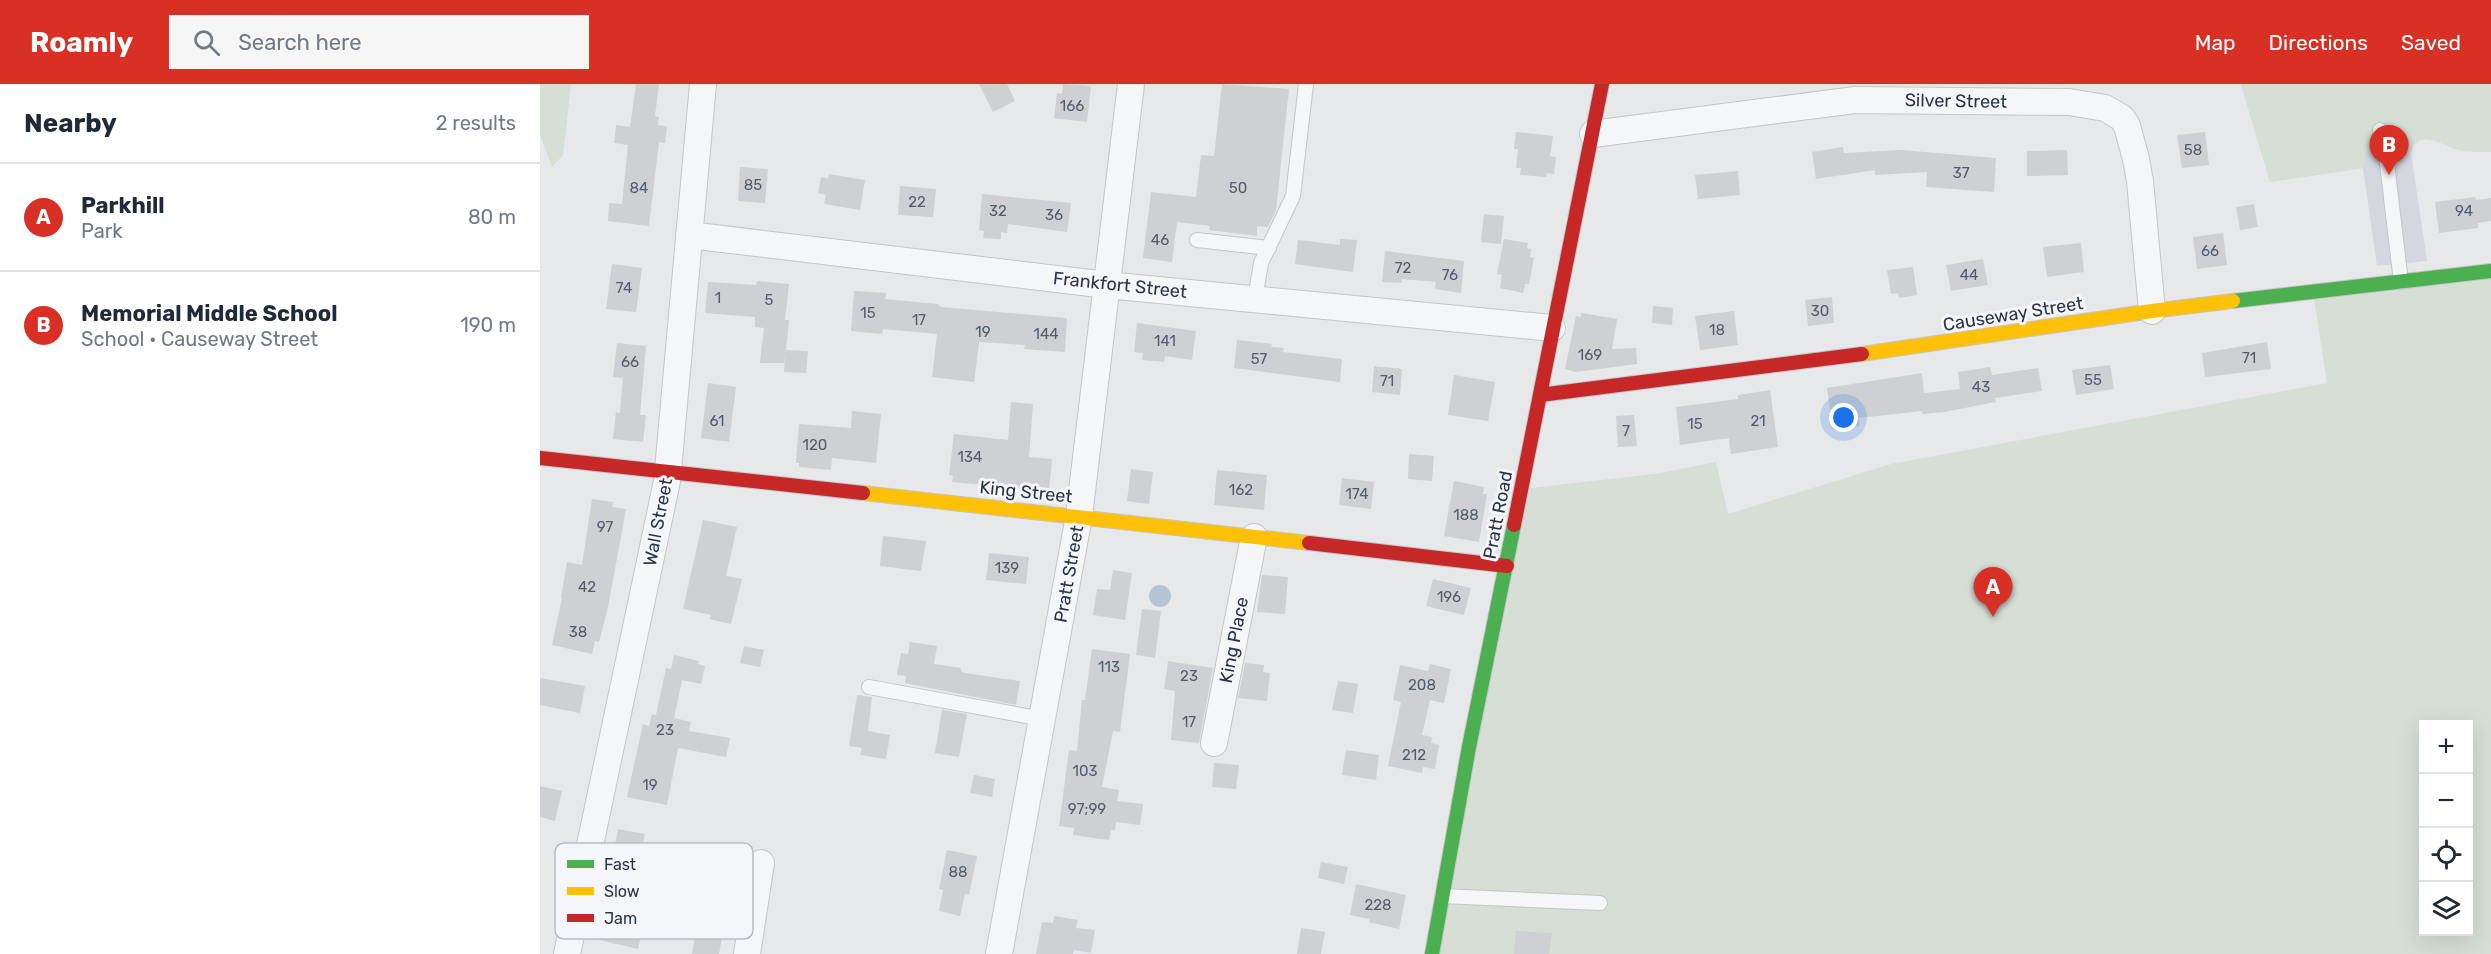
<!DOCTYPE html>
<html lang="en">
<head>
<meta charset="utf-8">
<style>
	:root { --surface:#fff; --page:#f6f6f7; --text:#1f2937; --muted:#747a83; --line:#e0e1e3; --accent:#d93025 }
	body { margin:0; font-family:Rubik,sans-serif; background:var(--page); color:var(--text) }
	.controls { position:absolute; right:18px; bottom:18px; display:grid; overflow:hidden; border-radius:0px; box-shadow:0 6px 24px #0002 }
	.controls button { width:54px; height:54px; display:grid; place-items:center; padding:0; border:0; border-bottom:2px solid var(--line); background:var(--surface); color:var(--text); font:30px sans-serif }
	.you { position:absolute; left:1304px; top:334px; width:21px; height:21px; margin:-15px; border:4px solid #fff; border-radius:50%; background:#1a73e8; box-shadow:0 0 0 9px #1a73e833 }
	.badge { display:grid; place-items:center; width:39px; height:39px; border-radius:50%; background:var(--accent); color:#fff; font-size:20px; font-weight:700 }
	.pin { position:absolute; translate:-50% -50px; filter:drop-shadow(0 2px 3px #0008) }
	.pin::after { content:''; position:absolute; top:32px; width:21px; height:18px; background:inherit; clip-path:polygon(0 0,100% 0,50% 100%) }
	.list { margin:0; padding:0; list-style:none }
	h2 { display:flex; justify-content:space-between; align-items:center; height:78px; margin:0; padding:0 24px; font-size:26px }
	h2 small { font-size:20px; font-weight:400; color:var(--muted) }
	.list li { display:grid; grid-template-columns:39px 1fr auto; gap:18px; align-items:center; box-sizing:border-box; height:108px; padding:0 24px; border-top:2px solid var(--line) }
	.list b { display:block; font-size:22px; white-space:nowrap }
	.list p { margin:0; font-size:20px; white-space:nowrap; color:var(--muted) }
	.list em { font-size:20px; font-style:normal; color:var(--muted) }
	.icon { flex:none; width:33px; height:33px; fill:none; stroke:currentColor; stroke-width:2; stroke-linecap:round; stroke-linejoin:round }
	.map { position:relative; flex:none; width:1951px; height:870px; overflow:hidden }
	header { display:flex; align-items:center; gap:36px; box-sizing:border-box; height:84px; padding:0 30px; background:var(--accent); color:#fff }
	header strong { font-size:28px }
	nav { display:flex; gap:33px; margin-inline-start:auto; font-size:21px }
	.search { width:420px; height:54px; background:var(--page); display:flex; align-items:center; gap:15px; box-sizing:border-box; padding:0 21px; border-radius:0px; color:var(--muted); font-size:22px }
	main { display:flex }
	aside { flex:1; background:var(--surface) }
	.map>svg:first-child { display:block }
	.built { fill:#d4d7dd }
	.green { fill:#d6ded6; fill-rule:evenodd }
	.water { fill:#b4c4d5 }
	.building { fill:#ced0d3 }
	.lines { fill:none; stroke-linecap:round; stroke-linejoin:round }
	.lane-casing { stroke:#c4c6c8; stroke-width:16 }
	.street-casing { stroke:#c4c6c8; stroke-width:28 }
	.fast-casing { stroke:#c4c6c8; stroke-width:16 }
	.slow-casing { stroke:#c4c6c8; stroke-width:16 }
	.jam-casing { stroke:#c4c6c8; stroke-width:16 }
	.lane { stroke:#f5f6f7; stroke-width:14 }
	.street { stroke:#f5f6f7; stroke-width:26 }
	.fast { stroke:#4caf50; stroke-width:14 }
	.slow { stroke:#ffc107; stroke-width:14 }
	.jam { stroke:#c62828; stroke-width:14 }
	.labels { text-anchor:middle; stroke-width:6; stroke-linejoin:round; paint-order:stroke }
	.number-label { font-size:15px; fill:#545c69 }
	.street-label { font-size:18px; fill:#2b3445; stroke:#f4f6f9 }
	.key { fill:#f4f6f9; stroke:#b8bcc3; stroke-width:1.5 }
	.key-label { font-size:16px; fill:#2b3445 }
</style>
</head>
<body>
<header>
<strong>Roamly</strong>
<div class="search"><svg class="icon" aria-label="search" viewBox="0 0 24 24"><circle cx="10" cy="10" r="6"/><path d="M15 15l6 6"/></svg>Search here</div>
<nav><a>Map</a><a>Directions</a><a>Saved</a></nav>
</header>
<main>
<aside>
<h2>Nearby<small>2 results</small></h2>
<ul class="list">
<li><span class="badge">A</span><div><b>Parkhill</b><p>Park</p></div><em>80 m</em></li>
<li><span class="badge">B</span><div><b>Memorial Middle School</b><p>School · Causeway Street</p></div><em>190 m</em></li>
</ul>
</aside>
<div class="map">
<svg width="1951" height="870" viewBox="0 0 1951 870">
	<rect width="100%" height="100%" fill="#e6e8ea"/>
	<path class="built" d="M1701 0H1951L1887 54 1878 57 1872 62 1871 70 1887 177 1837 182 1823 84 1730 98Z"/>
	<path class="green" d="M0 0H31L23 71 12 83 0 51Z
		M1701 0H1951V68C1942 68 1931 68 1922 67 1904 63 1877 41 1871 70L1853 48 1842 40 1834 43 1823 84 1730 98Z
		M1951 188V870H892L982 405 1115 390 1176 378 1188 430 1351 380 1787 299 1773 208ZM1884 640H1928V848H1884Z"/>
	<path class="water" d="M609 512a11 11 0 1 1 22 0a11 11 0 1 1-22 0Z"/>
	<path class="building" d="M96 0H119L115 32 119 33 118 41 127 42 125 59 119 58 109 142 68 137 69 119 82 120 88 61 74 59 76 41 90 43Z
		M439 0H467L475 17 453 28Z
		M523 0 551 2 547 38 514 34 517 9 522 10Z
		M682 0 749 5 736 126 728 143 717 142V152L669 146 670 142 637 138 632 178 603 174 611 108 656 113 661 71 674 72Z
		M976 48 1013 52 1010 72 1016 73 1014 90 1007 89 1006 93 980 91 981 84H976L978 65H974Z
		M1665 48 1669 81 1642 84 1637 51Z
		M1303 63 1304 69 1361 66 1456 74 1454 108 1386 103 1387 88 1335 91V86L1276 95 1272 68Z
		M1527 66 1528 91 1487 92V67Z
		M200 83 228 85 225 119 198 117Z
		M1198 87 1200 111 1158 115 1155 91Z
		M289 90 325 96 320 126 284 120 286 111 278 109 281 93 288 95Z
		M360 102 396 105 393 133 358 131Z
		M442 110 531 119 527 148 468 140 467 149 461 148V155L443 154 444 147 439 146Z
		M1935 113 1936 116 1951 114V137L1938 139V144L1899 149 1895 118Z
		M1714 120 1718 143 1700 146 1696 123Z
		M944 130 964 132 961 160 941 158Z
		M1683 149 1687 181 1657 185 1653 153Z
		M800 155 817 156 813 188 755 180 758 156 800 161Z
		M964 155 988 159 987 164 991 165 990 173 994 174 989 200H985L983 209 960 204 962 191 957 190Z
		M1541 159 1544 188 1507 193 1503 163Z
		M845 167 924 177 921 209 895 205 896 198 862 195V199L842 198Z
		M1443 175 1448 201 1411 207 1406 181Z
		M72 180 102 184 96 228 66 225Z
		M1373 183 1377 211 1359 214 1358 209 1351 210 1347 186Z
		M217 197 249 200 245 236H249L246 266 268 267 266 289 244 288 245 271 244 279H220L224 244 215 243V233L165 229 168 198 216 201Z
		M314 207 346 209 345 215 398 220 401 223 527 234 525 268 484 265 485 261 439 258 434 298 392 293 397 250 343 245 342 250 311 247Z
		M1292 213 1294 239 1268 242 1265 216Z
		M1113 222 1133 224 1132 241 1112 239Z
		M1194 227 1198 261 1160 266 1155 232Z
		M1041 229 1077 235 1072 265 1096 264 1097 280 1036 288 1025 285 1036 232 1041 233Z
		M597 239 656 247 652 276 625 272 624 278 602 276 603 269 594 268Z
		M697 256 732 260 731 263 744 264 743 268 802 275 800 298 694 284Z
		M1727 258 1731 285 1665 293 1662 269Z
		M77 259 106 262 100 331H106L103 358 73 355 76 328 80 329 83 294 73 293Z
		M1570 281 1574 305 1536 311 1532 286Z
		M834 282 862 285 860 311 832 308Z
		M1450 283 1452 291 1498 284 1502 307 1455 314 1456 318 1404 328 1383 330 1382 327 1319 334 1320 342 1293 346 1287 304 1382 289 1384 309 1420 305 1418 288Z
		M914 291 955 298 948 337 908 331Z
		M168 299 196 303 189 358 161 354Z
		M1230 306 1238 363 1191 370 1189 354 1140 361 1136 323 1198 315V311Z
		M471 318 493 320 489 373 512 375 509 407 412 398 413 392 409 391 414 350 468 356Z
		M312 327 341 330 336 379 292 374 291 386 259 383V379H256L259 340 311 344Z
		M1094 331 1097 362 1078 363 1076 332Z
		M869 370 894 372 892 397 868 395Z
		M591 385 613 388 609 420 587 417Z
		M677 386 727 391 724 426 674 421Z
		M802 394 834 398 831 425 799 421Z
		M914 397 944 403 943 410H947L939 458 904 452Z
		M52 415 73 418 72 423 86 425 68 523 59 558 55 557 52 570 12 561 22 514 21 513 27 478 42 481Z
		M163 436 197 443 186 492 202 495 191 540 169 535 171 531 143 525Z
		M343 452 386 457 381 487 340 482Z
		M449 469 489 473 486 500 446 496Z
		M573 486 592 489 585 536 553 531 557 505 570 506Z
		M722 491 748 493 745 530 717 528Z
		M893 495 931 504 924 531 886 522Z
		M602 525 621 527 615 574 596 571Z
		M370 558 397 562 394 580 421 584V587L425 589 480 597 476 621 365 599 366 592 357 591 361 569 368 570Z
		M204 562 224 566 220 583 200 579Z
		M552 565 590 570 580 648 573 647 562 703 579 706 577 717 603 720 600 741 576 738 575 746H571L569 756 533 751 534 744 519 742 529 666 537 667 542 616H545Z
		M134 571 159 577 158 580 165 582 161 600 142 596 134 634 151 638 149 647 190 654 186 673 138 664 127 721 87 713 103 640 109 642 112 630 116 631 126 584 131 585Z
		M628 577 673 584 659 659 631 656 635 607 624 605Z
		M705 579 724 581 723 588 730 589 727 617 698 614Z
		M890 580 911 585 904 619 890 616 882 651 892 653 891 659 899 661 895 685 883 683 882 689 848 682 861 618 853 616 860 581 888 587Z
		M0 594 45 602 40 629 0 621Z
		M798 597 818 600 813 629 792 626Z
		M317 611 332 613 328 647 350 651 346 675 320 671 322 664 309 662Z
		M402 626 427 630 419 673 395 669Z
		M806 666 839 671 836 696 802 691Z
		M674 679 699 681 696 705 672 703Z
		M434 691 455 695 452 713 430 709Z
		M0 702 22 707 15 737 0 733Z
		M78 745 105 750 102 763 123 768 119 792 75 784 78 772 73 771Z
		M407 766 437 772 429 811 425 810 420 832 399 827 403 806 399 805Z
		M781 778 808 783 804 800 778 794Z
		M132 779 194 787 179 870H152L163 806 128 800Z
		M816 800 866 811 859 845 829 838 830 835 810 831Z
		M514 832 538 836 536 844 555 846 551 869 534 866 533 870H496L502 838 513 839Z
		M60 833 103 842 98 865 55 855Z
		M761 844 785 848 781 870H757Z
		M976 847 1012 849 1009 870H974Z"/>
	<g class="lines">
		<g class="lane-casing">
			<path id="lane" d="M1840 46 1846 71 1861 198
				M657 156 729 164
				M715 215 721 179 753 112 766 0
				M329 603 503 635
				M902 812 1060 819"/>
		</g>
		<g class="street-casing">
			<path id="street" d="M1053 50 1315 16 1529 18 1565 24 1582 34 1587 42 1596 75 1600 97 1612 227
				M149 151 567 201 1012 244
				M674 659 714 453
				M27 870 127 397 163 0
				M207 870 221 779
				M459 870 539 432 591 0"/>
		</g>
		<g class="fast-casing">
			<path id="fast" d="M1693 217 1951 187
				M892 870 929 663 974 441"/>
		</g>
		<g class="slow-casing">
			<path id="slow" d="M1322 270 1612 227 1693 217
				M323 409 769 459"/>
		</g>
		<g class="jam-casing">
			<path id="jam" d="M1000 311 1322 270
				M0 374 323 409
				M974 441 1062 0
				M769 459 967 482"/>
		</g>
		<use href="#lane" class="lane"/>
		<use href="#street" class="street"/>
		<use href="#fast" class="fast"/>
		<use href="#slow" class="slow"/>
		<use href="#jam" class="jam"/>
	</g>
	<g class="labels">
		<g class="number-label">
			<text x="532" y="27">166</text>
			<text x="1653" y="71">58</text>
			<text x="1421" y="94">37</text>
			<text x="213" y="106">85</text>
			<text x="99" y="109">84</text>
			<text x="698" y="109">50</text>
			<text x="377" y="123">22</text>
			<text x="458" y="132">32</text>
			<text x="1924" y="132">94</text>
			<text x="514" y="136">36</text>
			<text x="620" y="161">46</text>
			<text x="1670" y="172">66</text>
			<text x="863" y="189">72</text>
			<text x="910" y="196">76</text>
			<text x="1429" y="196">44</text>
			<text x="84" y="209">74</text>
			<text x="178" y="219">1</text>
			<text x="229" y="221">5</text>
			<text x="1280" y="232">30</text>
			<text x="328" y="234">15</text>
			<text x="379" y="241">17</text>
			<text x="1177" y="251">18</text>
			<text x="443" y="253">19</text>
			<text x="506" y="255">144</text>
			<text x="625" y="262">141</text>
			<text x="1050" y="276">169</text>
			<text x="1709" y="279">71</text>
			<text x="719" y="280">57</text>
			<text x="90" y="283">66</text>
			<text x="1553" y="301">55</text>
			<text x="847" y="302">71</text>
			<text x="1441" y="308">43</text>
			<text x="177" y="342">61</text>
			<text x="1218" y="342">21</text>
			<text x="1155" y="345">15</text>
			<text x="1086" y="352">7</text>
			<text x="275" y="366">120</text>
			<text x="430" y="378">134</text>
			<text x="701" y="411">162</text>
			<text x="817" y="415">174</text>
			<text x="926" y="436">188</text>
			<text x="65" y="448">97</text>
			<text x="467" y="489">139</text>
			<text x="47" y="508">42</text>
			<text x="909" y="518">196</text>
			<text x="38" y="553">38</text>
			<text x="569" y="588">113</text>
			<text x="649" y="597">23</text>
			<text x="882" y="606">208</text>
			<text x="649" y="643">17</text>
			<text x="125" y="651">23</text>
			<text x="874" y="676">212</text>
			<text x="545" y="692">103</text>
			<text x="110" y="706">19</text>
			<text x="547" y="730">97;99</text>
			<text x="418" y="793">88</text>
			<text x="838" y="826">228</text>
		</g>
		<g class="street-label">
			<text transform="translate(1416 17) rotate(1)" y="6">Silver Street</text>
			<text transform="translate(580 201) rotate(6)" y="6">Frankfort Street</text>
			<text transform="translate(1473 230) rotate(-9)" y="6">Causeway Street</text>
			<text transform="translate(486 408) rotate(6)" y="6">King Street</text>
			<text transform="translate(958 431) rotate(-79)" y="6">Pratt Road</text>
			<text transform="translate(118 438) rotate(-79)" y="6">Wall Street</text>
			<text transform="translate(529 490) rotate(-80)" y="6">Pratt Street</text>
			<text transform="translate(694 556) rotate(-79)" y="6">King Place</text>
		</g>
	</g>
	<rect x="15" y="759" width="198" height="96" rx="9" class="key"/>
	<rect x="27" y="776" width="27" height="8" fill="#4caf50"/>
	<rect x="27" y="803" width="27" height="8" fill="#ffc107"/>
	<rect x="27" y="830" width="27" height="8" fill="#c62828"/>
	<g class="key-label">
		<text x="64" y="786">Fast</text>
		<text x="64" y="813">Slow</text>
		<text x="64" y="840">Jam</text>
	</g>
</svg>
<div class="controls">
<button>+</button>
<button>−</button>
<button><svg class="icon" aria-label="locate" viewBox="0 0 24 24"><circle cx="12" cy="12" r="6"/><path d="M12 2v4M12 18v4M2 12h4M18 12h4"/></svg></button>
<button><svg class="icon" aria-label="layers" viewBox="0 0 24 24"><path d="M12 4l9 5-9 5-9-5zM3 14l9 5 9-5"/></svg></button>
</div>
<div class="you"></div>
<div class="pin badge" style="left:1453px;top:533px">A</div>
<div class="pin badge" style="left:1849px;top:91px">B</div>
</div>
</main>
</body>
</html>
